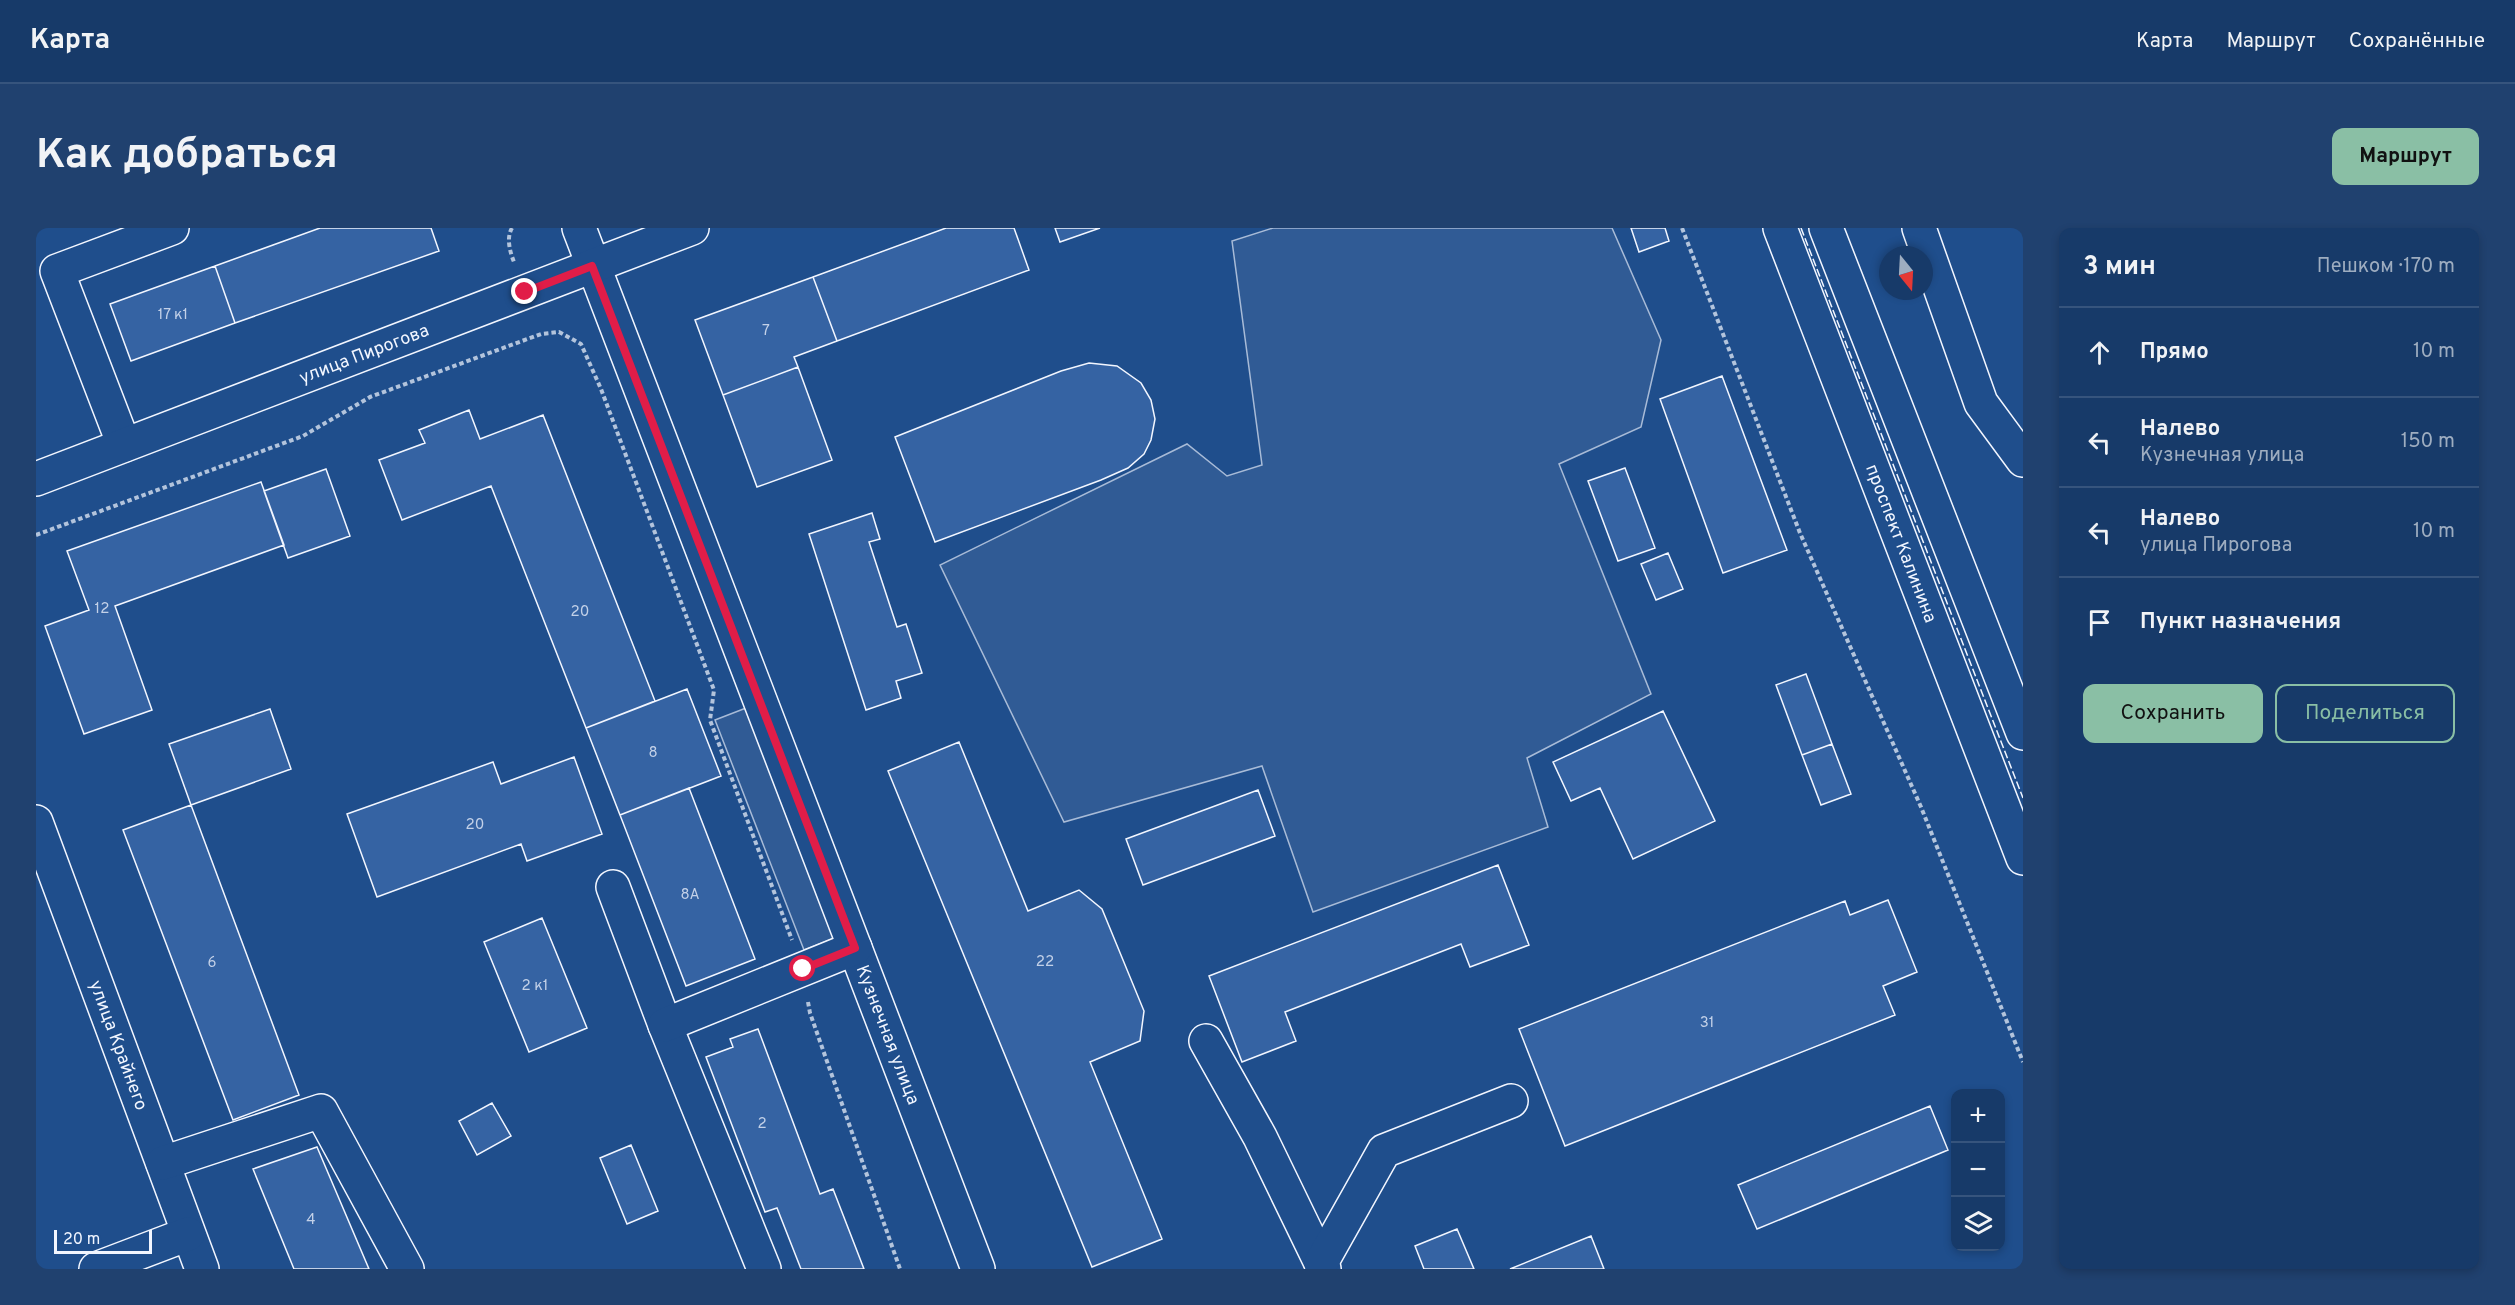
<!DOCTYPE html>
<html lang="ru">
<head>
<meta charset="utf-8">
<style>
	:root { --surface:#173a69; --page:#20416f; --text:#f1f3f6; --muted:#9eadc0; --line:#36547d; --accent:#8abfa5 }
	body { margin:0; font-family:Overpass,sans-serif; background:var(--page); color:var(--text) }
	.controls { position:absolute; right:18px; bottom:18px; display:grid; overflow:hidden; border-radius:12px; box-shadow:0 3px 9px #0003 }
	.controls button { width:54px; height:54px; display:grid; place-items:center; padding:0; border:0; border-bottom:2px solid var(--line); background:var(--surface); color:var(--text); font:30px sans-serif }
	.compass { position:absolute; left:1843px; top:18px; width:54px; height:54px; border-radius:50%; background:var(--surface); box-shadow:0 3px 9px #0003; rotate:162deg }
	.scale { position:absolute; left:18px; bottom:15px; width:98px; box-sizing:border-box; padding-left:6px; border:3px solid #f2f6ff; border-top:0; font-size:16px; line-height:21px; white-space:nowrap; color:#f2f6ff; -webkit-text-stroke:4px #1f4e8c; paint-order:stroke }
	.stop { position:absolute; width:18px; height:18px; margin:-14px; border:4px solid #e11d48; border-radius:50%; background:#fff }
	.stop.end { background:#e11d48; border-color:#fff; box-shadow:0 2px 6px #0008 }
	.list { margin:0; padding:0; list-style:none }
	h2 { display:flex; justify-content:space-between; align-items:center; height:78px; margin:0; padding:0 24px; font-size:26px }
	h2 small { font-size:20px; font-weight:400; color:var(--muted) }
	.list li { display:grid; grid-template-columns:39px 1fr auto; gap:18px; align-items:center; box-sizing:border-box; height:90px; padding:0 24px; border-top:2px solid var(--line) }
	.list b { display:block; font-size:22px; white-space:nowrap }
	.list p { margin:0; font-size:20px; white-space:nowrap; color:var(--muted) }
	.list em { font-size:20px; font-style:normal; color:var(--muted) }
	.actions { display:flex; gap:12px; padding:18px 24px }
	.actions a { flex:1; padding:14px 0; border:2px solid var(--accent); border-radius:12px; text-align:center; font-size:21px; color:var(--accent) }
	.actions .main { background:var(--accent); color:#111 }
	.icon { flex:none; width:33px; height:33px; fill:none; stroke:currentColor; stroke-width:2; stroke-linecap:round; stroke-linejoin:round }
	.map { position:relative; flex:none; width:1987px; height:1041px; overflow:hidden; border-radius:12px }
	header { display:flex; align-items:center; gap:36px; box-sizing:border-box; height:84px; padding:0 30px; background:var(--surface); border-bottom:2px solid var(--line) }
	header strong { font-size:28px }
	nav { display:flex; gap:33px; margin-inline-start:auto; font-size:21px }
	.intro { display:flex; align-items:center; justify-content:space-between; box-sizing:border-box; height:144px; padding:0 36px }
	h1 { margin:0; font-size:42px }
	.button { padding:15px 27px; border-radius:12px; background:var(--accent); color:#111; font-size:21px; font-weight:700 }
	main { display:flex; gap:36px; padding:0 36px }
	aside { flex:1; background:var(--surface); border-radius:12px; box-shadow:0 3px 9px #0003 }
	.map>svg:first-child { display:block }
	.built { fill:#305b95; stroke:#a8bbd7; stroke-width:1.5 }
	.building { fill:#3563a3; stroke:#f2f6ff; stroke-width:1.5 }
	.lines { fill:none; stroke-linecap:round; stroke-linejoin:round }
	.minor-casing { stroke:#f2f6ff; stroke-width:36 }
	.major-casing { stroke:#f2f6ff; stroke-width:36 }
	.path { stroke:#b3c4dc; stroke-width:4; stroke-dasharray:4.5 3; stroke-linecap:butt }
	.minor { stroke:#1f4e8c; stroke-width:33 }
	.major { stroke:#1f4e8c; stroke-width:33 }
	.fence { stroke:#f2f6ff; stroke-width:1.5; stroke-dasharray:8 3; stroke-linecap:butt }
	.route { stroke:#e11d48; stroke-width:8 }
	.labels { text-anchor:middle; stroke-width:4.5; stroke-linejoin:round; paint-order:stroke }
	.number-label { font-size:15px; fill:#c3d1e8 }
	.street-label { font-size:18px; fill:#f2f6ff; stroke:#1f4e8c }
</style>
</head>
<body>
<header>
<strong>Карта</strong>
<nav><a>Карта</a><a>Маршрут</a><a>Сохранённые</a></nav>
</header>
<div class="intro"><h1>Как добраться</h1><a class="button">Маршрут</a></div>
<main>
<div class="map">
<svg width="1987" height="1041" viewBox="0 0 1987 1041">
	<rect width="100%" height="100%" fill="#1f4e8c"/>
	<path class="built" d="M1237 0H1576L1625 112 1605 199 1523 236 1615 466 1491 530 1512 599 1277 684 1226 538 1028 594 904 337 1151 216 1191 248 1226 237 1196 13Z
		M710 480 799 710 768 722 679 492Z"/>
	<path class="building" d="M284 0H395L403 23 199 95 179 38Z
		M910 0H978L993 42 801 113 777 49Z
		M1019 0H1064L1024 14Z
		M1595 0H1629L1633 13 1603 24Z
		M179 38 199 95 95 133 74 76Z
		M777 49 801 113 758 129 762 139 687 167 659 92Z
		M1053 135 1081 138 1105 155 1115 172 1119 191 1115 212 1108 226 1092 240 1065 252 899 314 859 209 1025 143Z
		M762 139 796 232 721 259 687 167Z
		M1686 148 1751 322 1687 345 1624 171Z
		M433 182 444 211 507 187 619 473 550 500 455 258 366 292 343 232 389 215 383 202Z
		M1589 240 1619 320 1582 333 1552 253Z
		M290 241 314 308 252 330 228 263Z
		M225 254 248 317 79 378 116 482 48 506 9 398 53 382 31 323Z
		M836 285 844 311 833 314 861 399 870 396 886 445 860 453 865 470 830 482 773 306Z
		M1632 325 1647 361 1620 372 1605 336Z
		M1770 446 1796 516 1766 527 1740 457Z
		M651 461 685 548 584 587 550 500Z
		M234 481 255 541 155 577 133 516Z
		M1627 483 1679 593 1597 631 1564 560 1535 573 1517 534Z
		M923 514 992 683 1043 662 1066 681 1108 783 1104 813 1054 834 1126 1011 1056 1039 852 543Z
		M1796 516 1815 566 1785 577 1766 527Z
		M538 529 566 606 491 633 485 616 341 669 311 586 457 534 465 556Z
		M653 560 719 731 650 758 584 587Z
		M1222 562 1239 608 1107 657 1090 611Z
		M155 577 263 867 197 892 87 602Z
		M1462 637 1493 717 1434 739 1425 716 1249 784 1260 813 1206 834 1173 748Z
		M1852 672 1881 744 1847 758 1859 787 1529 918 1483 801 1809 673 1814 687Z
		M506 690 551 800 493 824 448 714Z
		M722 801 784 966 797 961 828 1041H765L741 980 729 984 670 829 697 819 694 811Z
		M456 875 475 908 441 927 423 893Z
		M1894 878 1912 922 1721 1001 1702 957Z
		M595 917 622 983 591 996 564 930Z
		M281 919 333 1041H258L217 941Z
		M1421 1001 1438 1041H1388L1379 1018Z
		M1555 1008 1568 1041H1474Z"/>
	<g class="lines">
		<g class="minor-casing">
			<g id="minor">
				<path id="s1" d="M543 0 942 1041"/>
				<path d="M1883 0 1945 175 1987 232"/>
				<path d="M88 217 21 43 136 0"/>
				<path id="s2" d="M0 251 656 0"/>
				<path id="s3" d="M0 594 166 1041"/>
				<path d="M577 659 629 797 728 1041"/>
				<path d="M629 797 819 720"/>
				<path d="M1170 813 1224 909 1288 1041"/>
				<path d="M127 935 285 883 371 1041"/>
				<path d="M1285 1035 1348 923 1475 873"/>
				<path d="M60 1041 152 1006"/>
			</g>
		</g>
		<g class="major-casing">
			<g id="major">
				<path id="s4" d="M1744 0 1987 630"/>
				<path d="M1790 0 1987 505"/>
			</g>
		</g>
		<path class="path" d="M476 0C470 10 474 24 478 34
			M1646 0 1764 305 1885 579 1987 834
			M0 307 267 208 334 169 505 106 523 104 545 116 565 161 678 462 674 492 756 712
			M772 774 774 785 864 1041"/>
		<use href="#minor" class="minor"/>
		<use href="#major" class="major"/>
		<path class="fence" d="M1765 0 1987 570"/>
	</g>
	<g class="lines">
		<path class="route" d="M489 64 556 38 819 720 767 741"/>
	</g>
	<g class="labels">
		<g class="number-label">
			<text x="137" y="91">17 к1</text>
			<text x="730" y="107">7</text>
			<text x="66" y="385">12</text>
			<text x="544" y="388">20</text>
			<text x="617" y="529">8</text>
			<text x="439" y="601">20</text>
			<text x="654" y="671">8А</text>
			<text x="1009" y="738">22</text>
			<text x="176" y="739">6</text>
			<text x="499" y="762">2 к1</text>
			<text x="1671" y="799">31</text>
			<text x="726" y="900">2</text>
			<text x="275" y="996">4</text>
		</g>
		<g class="street-label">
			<text dy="6" stroke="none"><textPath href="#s2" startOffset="351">улица Пирогова</textPath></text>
			<text dy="6" stroke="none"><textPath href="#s4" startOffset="338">проспект Калинина</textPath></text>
			<text dy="6" stroke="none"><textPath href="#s1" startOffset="864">Кузнечная улица</textPath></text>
			<text dy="6" stroke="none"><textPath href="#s3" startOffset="238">улица Крайнего</textPath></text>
		</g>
	</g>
</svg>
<div class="controls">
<button>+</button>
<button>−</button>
<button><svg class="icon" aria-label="layers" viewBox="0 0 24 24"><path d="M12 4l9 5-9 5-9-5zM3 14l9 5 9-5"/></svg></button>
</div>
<svg class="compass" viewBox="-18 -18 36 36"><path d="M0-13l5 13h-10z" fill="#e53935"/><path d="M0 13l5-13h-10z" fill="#9eadc0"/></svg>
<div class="scale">20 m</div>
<div class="stop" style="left:767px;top:741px"></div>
<div class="stop end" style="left:489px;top:64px"></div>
</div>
<aside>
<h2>3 мин<small>Пешком · 170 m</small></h2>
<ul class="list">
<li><svg class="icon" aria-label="ahead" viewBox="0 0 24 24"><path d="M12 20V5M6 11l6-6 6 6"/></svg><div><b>Прямо</b></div><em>10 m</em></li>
<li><svg class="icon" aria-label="left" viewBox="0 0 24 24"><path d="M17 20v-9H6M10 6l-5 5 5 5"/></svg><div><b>Налево</b><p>Кузнечная улица</p></div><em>150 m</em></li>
<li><svg class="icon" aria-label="left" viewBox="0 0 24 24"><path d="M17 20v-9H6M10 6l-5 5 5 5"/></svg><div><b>Налево</b><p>улица Пирогова</p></div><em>10 m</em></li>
<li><svg class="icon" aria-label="arrive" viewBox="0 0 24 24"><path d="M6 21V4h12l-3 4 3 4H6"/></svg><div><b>Пункт назначения</b></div></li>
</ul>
<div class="actions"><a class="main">Сохранить</a><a>Поделиться</a></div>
</aside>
</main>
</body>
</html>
